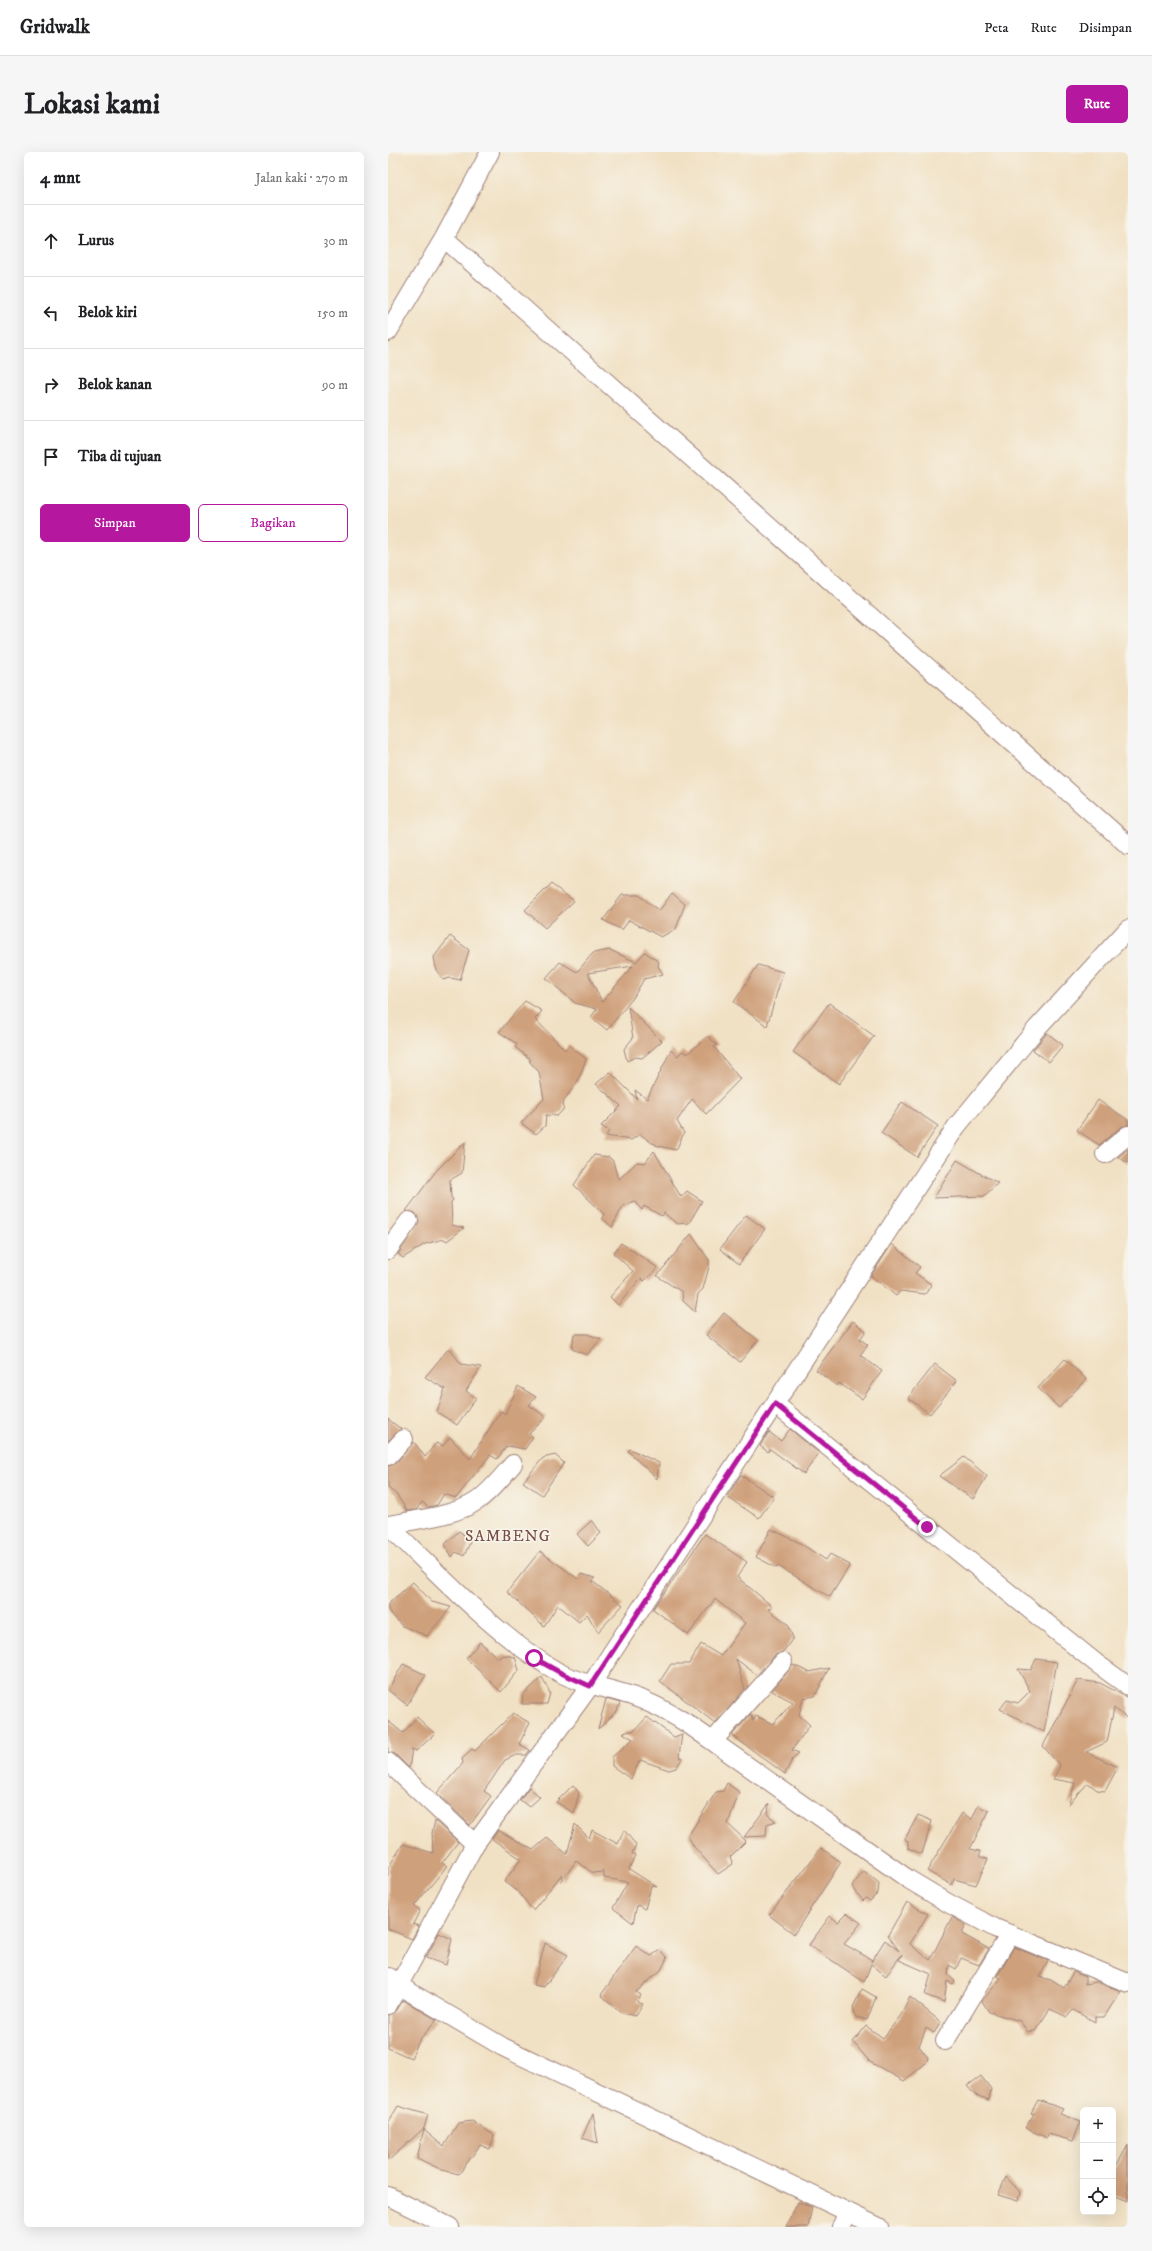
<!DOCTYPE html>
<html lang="id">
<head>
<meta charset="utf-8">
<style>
	:root { --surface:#fff; --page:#f6f6f6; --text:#202124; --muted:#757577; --line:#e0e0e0; --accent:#b5179e }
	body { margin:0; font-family:"IM FELL DW Pica",serif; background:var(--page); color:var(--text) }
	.controls { position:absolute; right:12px; bottom:12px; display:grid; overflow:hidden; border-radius:6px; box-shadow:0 4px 16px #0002 }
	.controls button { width:36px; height:36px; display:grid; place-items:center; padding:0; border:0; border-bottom:1px solid var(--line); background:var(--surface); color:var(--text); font:20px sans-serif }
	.stop { position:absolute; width:12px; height:12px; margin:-9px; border:3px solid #b5179e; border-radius:50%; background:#fff }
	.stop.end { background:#b5179e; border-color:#fff; box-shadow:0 1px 4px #0008 }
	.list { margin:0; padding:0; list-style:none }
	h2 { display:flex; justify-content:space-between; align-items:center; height:52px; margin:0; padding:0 16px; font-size:17px }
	h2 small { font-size:13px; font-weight:400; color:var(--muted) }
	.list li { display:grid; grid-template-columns:26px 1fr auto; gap:12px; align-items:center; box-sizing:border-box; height:72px; padding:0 16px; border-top:1px solid var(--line) }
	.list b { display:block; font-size:15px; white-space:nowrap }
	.list em { font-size:13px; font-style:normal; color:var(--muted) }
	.actions { display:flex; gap:8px; padding:12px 16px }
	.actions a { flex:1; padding:9px 0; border:1px solid var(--accent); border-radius:6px; text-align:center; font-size:14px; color:var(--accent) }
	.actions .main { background:var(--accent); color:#fff }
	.icon { flex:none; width:22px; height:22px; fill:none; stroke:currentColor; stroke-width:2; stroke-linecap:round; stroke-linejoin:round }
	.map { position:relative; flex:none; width:740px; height:2075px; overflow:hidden; border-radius:6px }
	header { display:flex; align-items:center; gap:24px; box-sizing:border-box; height:56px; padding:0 20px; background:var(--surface); border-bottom:1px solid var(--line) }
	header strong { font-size:19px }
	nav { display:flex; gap:22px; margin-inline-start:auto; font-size:14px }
	.intro { display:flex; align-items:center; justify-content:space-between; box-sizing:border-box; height:96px; padding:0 24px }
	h1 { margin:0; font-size:28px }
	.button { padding:10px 18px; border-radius:6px; background:var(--accent); color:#fff; font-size:14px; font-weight:700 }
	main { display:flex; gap:24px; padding:0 24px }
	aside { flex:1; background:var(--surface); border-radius:6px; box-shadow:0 4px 16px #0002 }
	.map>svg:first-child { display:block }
	.building { fill:#cfa07c; fill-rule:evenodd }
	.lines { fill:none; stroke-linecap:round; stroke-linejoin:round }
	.minor-casing { stroke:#9e8078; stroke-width:20 }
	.minor { stroke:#fff; stroke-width:18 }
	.route { stroke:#b5179e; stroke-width:5 }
	.labels { text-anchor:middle; stroke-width:3.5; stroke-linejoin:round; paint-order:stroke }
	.quarter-label { font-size:16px; letter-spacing:1px; fill:#794c47; stroke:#f7f3e8 }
</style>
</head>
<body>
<header>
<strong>Gridwalk</strong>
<nav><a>Peta</a><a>Rute</a><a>Disimpan</a></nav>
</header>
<div class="intro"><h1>Lokasi kami</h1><a class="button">Rute</a></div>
<main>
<aside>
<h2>4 mnt<small>Jalan kaki · 270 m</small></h2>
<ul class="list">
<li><svg class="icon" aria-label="ahead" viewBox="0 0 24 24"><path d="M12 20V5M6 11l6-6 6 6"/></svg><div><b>Lurus</b></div><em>30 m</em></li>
<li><svg class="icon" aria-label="left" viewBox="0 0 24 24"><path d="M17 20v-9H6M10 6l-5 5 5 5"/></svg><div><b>Belok kiri</b></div><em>150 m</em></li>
<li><svg class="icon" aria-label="right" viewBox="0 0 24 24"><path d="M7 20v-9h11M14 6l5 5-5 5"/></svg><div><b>Belok kanan</b></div><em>90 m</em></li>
<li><svg class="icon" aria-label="arrive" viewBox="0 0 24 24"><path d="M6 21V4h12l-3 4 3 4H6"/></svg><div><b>Tiba di tujuan</b></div></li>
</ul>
<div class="actions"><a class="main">Simpan</a><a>Bagikan</a></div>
</aside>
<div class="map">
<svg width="740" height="2075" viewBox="0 0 740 2075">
	<rect width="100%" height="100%" fill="#f7f3e8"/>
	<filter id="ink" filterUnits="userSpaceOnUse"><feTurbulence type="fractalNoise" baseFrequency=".025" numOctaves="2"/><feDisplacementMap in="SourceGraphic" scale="8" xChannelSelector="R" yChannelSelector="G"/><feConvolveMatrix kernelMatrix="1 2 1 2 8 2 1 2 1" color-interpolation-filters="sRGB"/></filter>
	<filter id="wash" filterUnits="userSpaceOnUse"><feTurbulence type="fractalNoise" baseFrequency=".012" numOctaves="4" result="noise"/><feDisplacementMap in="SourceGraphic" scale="16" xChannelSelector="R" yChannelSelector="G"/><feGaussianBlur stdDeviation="0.9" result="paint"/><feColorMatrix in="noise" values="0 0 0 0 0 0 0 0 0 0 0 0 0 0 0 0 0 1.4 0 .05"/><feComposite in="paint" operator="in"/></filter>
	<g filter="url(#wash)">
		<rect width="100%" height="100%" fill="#f1e1c4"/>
		<g id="blocks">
			<path class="building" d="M163 732 186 749 157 776 137 758Z
				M284 741 297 752 288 777 273 785 241 768 234 778 215 768 234 743H251L271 759Z
				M62 784 81 798 72 828 62 826 55 828 48 816 46 805Z
				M222 798 248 810 257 800 271 810 270 814 275 822 256 827 245 846 219 878 203 865 209 857 187 851 158 826 172 810 189 820 205 801ZM245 814 214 850 200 821Z
				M370 813 395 820 379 874 346 850Z
				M137 849 154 859 147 867 177 898 181 893 198 907 190 929 176 948 175 958 169 964 158 963 157 974 148 982 133 971 156 947 151 920 141 909 143 908 127 895 129 892 111 880Z
				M441 851 486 884 451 932 405 900Z
				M240 855 274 889 254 906 248 905 239 909 236 897 245 886Z
				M659 881 675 893 661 910 645 898Z
				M320 884 329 893 326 895 352 927 318 962 304 947 289 969 296 981 288 998 267 993 268 992 264 991 252 982 243 988 218 984 221 979 213 974 233 954 208 932 222 920 249 947 247 938 259 947 283 898 289 904 295 899 299 902Z
				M710 948 740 968V973L733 975 711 993 689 978Z
				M514 950 550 974 529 1005 493 981Z
				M77 990 74 1021 62 1028 63 1045 65 1048 63 1050 64 1073 76 1076 59 1089 56 1087 37 1092 15 1106 10 1102 31 1070 27 1061 18 1059 48 1019Z
				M740 997V1011L730 1005Z
				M266 999 293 1045 299 1039 314 1049 301 1071 289 1072 276 1061 274 1064 256 1054 254 1058 246 1049 235 1054 224 1075 214 1066 216 1062 186 1033 206 1003 221 1005 225 1009 230 1028 249 1010 257 1011Z
				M569 1008 593 1022 610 1031 596 1044 546 1046Z
				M358 1063 377 1077 351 1112 332 1097Z
				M303 1082 321 1108V1115L315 1137 310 1142 307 1160 295 1149 294 1140 269 1124Z
				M233 1091 270 1116 256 1129 253 1126 230 1153 222 1145 245 1119 225 1101Z
				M504 1092 532 1115 527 1121 544 1133 537 1142 512 1139 508 1144 483 1124Z
				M336 1161 370 1188 352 1210 318 1183Z
				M465 1169 478 1179 472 1187 480 1193 472 1203 494 1219 474 1247 451 1231 449 1234 428 1218Z
				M186 1182H199L213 1187 199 1203 184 1197Z
				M61 1196 73 1212 93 1215 78 1239 88 1246 69 1273 49 1260 57 1237 37 1225Z
				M677 1207 698 1227 671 1256 650 1236Z
				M547 1212 569 1229 542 1262 520 1246Z
				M130 1234 148 1245 141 1253 158 1265 141 1282 145 1285 137 1297 119 1294 109 1307 102 1303 68 1346 56 1342 49 1353 40 1355 34 1350 28 1358 19 1359 9 1343 0 1336V1314L8 1311 26 1290 37 1305 48 1291 55 1294 62 1285 82 1307 113 1259 117 1262Z
				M0 1267 13 1277 0 1289Z
				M402 1277 431 1301 416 1322 382 1297 380 1300 372 1294 381 1280 393 1289Z
				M242 1297 271 1311 269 1327 240 1299Z
				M167 1303 176 1311 154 1343 135 1330 155 1306Z
				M576 1305 599 1324 585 1347 551 1324Z
				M353 1323 386 1345 371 1366 339 1345Z
				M204 1368 213 1381 200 1394 189 1382Z
				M383 1377 412 1391 438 1408 442 1402 462 1413 442 1445 390 1414 389 1416 368 1405Z
				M71 1379 83 1388 76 1404 68 1400 64 1405 57 1392Z
				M317 1382 359 1410 349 1425 385 1455 380 1457 400 1472 405 1486 395 1500 387 1503 369 1523 348 1507 357 1538 327 1571 272 1529 283 1512H301L313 1492 333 1504 357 1471 327 1447 300 1483 265 1457Z
				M152 1399 190 1427 193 1422 207 1426 204 1429 235 1453 210 1480 199 1462 191 1470 170 1453 156 1474 119 1440Z
				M25 1430 44 1450 63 1455 39 1484 14 1474 0 1458V1452Z
				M92 1490 110 1506 116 1503 127 1505 131 1518 113 1540 78 1506Z
				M648 1507 669 1510 656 1580 612 1557 619 1548 630 1551 642 1539 630 1517 643 1518Z
				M15 1512 38 1523 19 1553 0 1538Z
				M405 1513 421 1520 441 1516 427 1544 415 1546 411 1563 422 1573 404 1598 411 1601 405 1606 397 1622 344 1583 363 1562 365 1569 368 1564 385 1572 405 1550 384 1539Z
				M154 1525 162 1541 159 1552H134L135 1543Z
				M690 1528 712 1531 740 1546V1567L726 1556 719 1590 698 1600 730 1615 717 1639 709 1638 700 1631 680 1653 687 1631 665 1627 672 1614 655 1594Z
				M218 1547 232 1551 229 1559 210 1577Z
				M125 1561 142 1571 131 1592 142 1598 138 1603H128L117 1608 96 1639 103 1644 82 1673 49 1641 75 1611 74 1606 84 1597 87 1599Z
				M29 1565 47 1582 28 1599 24 1597 21 1616 7 1602 0 1600V1569L15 1581Z
				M259 1565 286 1585 294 1582 291 1605 294 1607 288 1616 281 1618 252 1608 243 1627 224 1614V1605L245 1587 235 1581 247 1578Z
				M339 1631 351 1640 340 1672 358 1689 342 1705 345 1712 330 1722 306 1695 300 1684 328 1640 335 1639Z
				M185 1633 191 1641 186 1661 168 1650Z
				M141 1635 152 1645 141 1655 132 1648Z
				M381 1652 380 1663 388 1669 379 1672 378 1684 356 1685Z
				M590 1654 601 1659 582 1697 592 1699V1705L600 1707 588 1733 566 1727 564 1733 539 1719 574 1661 584 1667Z
				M530 1663 544 1669 534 1702 520 1696V1690L517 1687Z
				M47 1669 70 1690 54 1711 59 1714 26 1754 32 1758 25 1772 31 1774 24 1787 0 1777V1716L15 1692 45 1701 44 1681Z
				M187 1672 201 1686 204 1678 230 1692 236 1678 248 1693 244 1701 247 1703 241 1717 269 1735 263 1734 257 1757 249 1753 245 1771 225 1756 240 1730 216 1726V1720L205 1721 188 1709 173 1730 174 1722 145 1758 129 1739 116 1730 133 1707 104 1687 110 1678 145 1698 159 1686 179 1702Z
				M433 1696 453 1710 406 1782 381 1763Z
				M476 1719 491 1731 490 1741 482 1749 478 1746 475 1749 464 1734Z
				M519 1750 540 1762 522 1792 542 1808 564 1765 578 1773 574 1782 601 1797 591 1813 573 1806 568 1817 561 1813 560 1823 567 1829 565 1832 559 1829 556 1850 537 1843 543 1822 511 1808 514 1802 498 1824 483 1812 476 1830 421 1793 442 1764 450 1770 459 1761 473 1771 456 1792 484 1808 483 1810 497 1788 511 1799 500 1783Z
				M51 1781 64 1787 58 1813 38 1806Z
				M157 1791 180 1803 156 1835 146 1833Z
				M248 1794 263 1804 272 1798 279 1806 273 1818 248 1840 253 1843 249 1850 255 1852 248 1864 234 1861 213 1843Z
				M626 1795 660 1809 652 1825 666 1829 676 1836 685 1820 697 1825V1832L709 1830 733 1839 716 1865H707V1870L685 1858 679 1865 662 1857 647 1879 640 1880 632 1869 601 1860 594 1849 613 1826 609 1824Z
				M474 1837 488 1845 479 1868 468 1865 465 1855Z
				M522 1845 553 1870 546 1881 538 1876 531 1894 540 1906 538 1911 516 1929 482 1910 465 1890 478 1874 495 1886 513 1863Z
				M15 1848 49 1868 32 1887 23 1906 0 1896V1863L9 1858Z
				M593 1924 603 1937 601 1948 587 1943 579 1934Z
				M650 1948 675 1957 672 1962 693 1970 685 1989 660 1982 659 1986 637 1976 646 1962 643 1961Z
				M10 1954 40 1963 36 1976 0 2009V1971Z
				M205 1961 210 1991 194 1986Z
				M84 1969 106 1983 102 1997 92 1993 71 2022 54 2018 29 2006 36 1977 56 1994 70 1971Z
				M740 1993V2049L725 2043V2020Z
				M618 2025 632 2040 630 2049 610 2043Z
				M410 2050 424 2055 420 2075H398Z"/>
		</g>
	</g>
	<g filter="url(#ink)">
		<use href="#blocks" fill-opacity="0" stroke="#9e8078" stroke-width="1"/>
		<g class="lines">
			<g class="minor-casing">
				<path id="minor" d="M56 86 740 693
					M0 180 56 86 102 0
					M717 1002 740 983
					M0 1098 21 1069
					M387 1252 708 1511 740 1534
					M0 1304 16 1287
					M0 1373C51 1422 111 1487 172 1521 195 1533 217 1535 241 1543 263 1550 281 1560 300 1572L520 1727 560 1751 607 1776 740 1831
					M0 1373C26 1368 67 1364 89 1349 103 1339 114 1325 125 1312
					M325 1589 395 1510
					M0 1610 87 1692
					M1 1825 10 1833 115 1895 491 2075
					M0 1853 87 1692 202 1534 568 975 649 876 740 777
					M557 1889 622 1782
					M0 2044 62 2075
					M453 2075 460 2060"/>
			</g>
			<use href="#minor" class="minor"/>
		</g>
	</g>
	<g class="lines" filter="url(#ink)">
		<path class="route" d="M146 1506 173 1521 202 1534 387 1252 539 1375"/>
	</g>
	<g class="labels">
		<g class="quarter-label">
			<text x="120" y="1389">SAMBENG</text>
		</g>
	</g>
</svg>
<div class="controls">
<button>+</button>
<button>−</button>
<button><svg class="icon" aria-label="locate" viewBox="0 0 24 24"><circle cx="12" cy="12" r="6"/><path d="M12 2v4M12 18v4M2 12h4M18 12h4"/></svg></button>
</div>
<div class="stop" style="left:146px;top:1506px"></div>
<div class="stop end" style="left:539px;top:1375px"></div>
</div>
</main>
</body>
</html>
